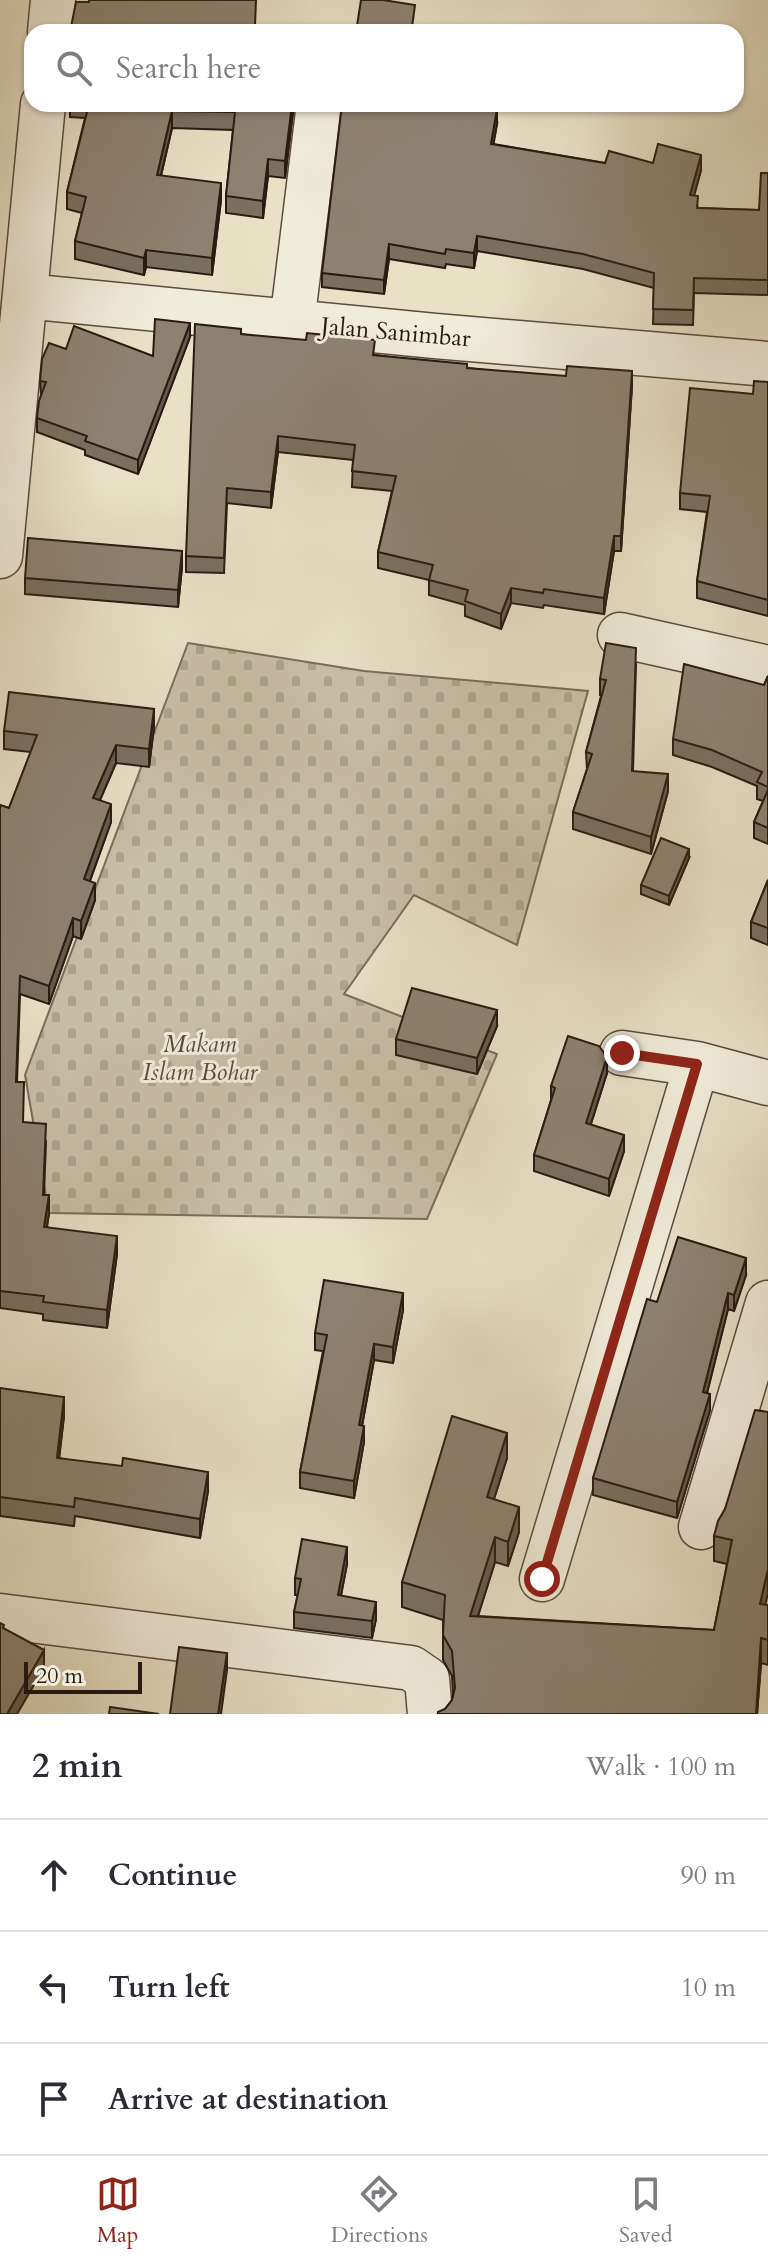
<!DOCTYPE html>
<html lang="en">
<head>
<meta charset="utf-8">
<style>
	:root { --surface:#fff; --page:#f7f7f7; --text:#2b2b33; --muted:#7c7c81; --line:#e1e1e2; --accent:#8f2418 }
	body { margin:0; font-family:Cardo,serif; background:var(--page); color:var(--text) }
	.scale { position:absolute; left:24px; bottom:20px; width:118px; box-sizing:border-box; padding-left:8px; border:4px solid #2a1b12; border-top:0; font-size:22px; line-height:28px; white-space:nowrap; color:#2a1b12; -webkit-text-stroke:6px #f0ecda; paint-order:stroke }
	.stop { position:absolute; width:24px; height:24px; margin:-18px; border:6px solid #8f2418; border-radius:50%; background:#fff }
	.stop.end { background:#8f2418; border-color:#fff; box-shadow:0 2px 8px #0008 }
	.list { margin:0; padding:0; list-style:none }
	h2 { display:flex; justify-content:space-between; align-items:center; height:104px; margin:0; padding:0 32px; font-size:34px }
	h2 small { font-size:26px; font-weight:400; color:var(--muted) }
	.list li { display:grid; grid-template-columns:52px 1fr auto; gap:24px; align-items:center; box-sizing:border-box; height:112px; padding:0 32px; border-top:2px solid var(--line) }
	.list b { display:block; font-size:30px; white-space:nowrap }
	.list em { font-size:26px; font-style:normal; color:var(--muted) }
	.icon { flex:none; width:44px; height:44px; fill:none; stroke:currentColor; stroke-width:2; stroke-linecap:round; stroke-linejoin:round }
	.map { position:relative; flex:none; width:768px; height:1714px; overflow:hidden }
	.search { position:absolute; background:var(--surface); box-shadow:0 2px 6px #0004; left:24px; right:24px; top:24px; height:88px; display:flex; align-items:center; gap:20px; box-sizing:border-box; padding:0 28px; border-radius:24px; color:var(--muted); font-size:30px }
	.sheet { height:440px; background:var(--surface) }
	nav { display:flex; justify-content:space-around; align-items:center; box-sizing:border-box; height:112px; border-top:2px solid var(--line); background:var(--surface); font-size:22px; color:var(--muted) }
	nav a { display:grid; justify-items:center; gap:4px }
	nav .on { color:var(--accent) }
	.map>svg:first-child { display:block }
	.cemetery { fill:url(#cemetery-stones); stroke:#796d5c; stroke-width:2 }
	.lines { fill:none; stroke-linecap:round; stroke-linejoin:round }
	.minor-casing { stroke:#5a4c3f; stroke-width:47 }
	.minor { stroke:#f0ecda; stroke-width:44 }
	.wall { fill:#797060; stroke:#2a1b12; stroke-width:2 }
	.shaded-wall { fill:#635b4e; stroke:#2a1b12; stroke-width:2 }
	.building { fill:#8d8270; stroke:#2a1b12; stroke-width:2 }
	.route { stroke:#8f2418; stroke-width:10 }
	.labels { text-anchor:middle; stroke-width:6; stroke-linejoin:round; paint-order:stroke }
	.street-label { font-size:24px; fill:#2a1b12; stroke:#f0ecda }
	.park-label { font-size:24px; font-style:italic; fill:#594c3f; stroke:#f0ecda }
</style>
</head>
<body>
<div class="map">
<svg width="768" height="1714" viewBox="0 0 768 1714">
	<defs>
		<pattern id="cemetery-stones" width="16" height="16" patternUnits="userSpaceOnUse" patternTransform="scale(2)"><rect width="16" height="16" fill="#c8bfa7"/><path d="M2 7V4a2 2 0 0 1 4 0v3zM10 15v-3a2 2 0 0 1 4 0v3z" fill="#aca48f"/></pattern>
	</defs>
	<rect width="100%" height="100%" fill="#e8e1c6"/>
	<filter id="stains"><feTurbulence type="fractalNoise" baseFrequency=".0025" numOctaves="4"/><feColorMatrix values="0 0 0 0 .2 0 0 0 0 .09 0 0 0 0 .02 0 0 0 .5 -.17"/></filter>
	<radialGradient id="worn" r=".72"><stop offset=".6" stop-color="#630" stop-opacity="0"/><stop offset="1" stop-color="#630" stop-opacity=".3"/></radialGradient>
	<path class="cemetery" d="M188 643 364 671 588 691 517 945 414 895 344 994 497 1054 427 1219 49 1213 25 1075Z"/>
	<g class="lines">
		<g class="minor-casing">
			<path id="minor" d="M50 32 53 0
				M25 296 435 336 768 364
				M292 323 319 104
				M0 556 43 104
				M620 635 768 668
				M622 1053 697 1064 768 1083
				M701 1527 768 1303
				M542 1579 697 1064
				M0 1616 411 1668 427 1679 430 1714"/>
		</g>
		<use href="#minor" class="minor"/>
	</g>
	<path class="wall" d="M70 104H294L285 178 268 176 263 218 226 213V196L233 130 172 128 161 176 221 200 212 275 146 267 144 275 75 259V241L82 213 67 209V192L85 118 70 117Z
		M497 124 493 144 605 163H653L701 170 694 196 698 208 759 210 768 173V295L694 293 693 325 653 324 654 288 583 269 477 251 474 268 446 264 445 268 389 259 384 294 322 287V273Z
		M241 334 375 355 467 368 632 386 621 551H614L604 614 544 605 543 608 511 603 501 629 465 616V605L429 595V580L378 568V552L392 491 352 487 353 460 278 452 271 508 227 503 224 573 186 572V556Z
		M190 337 138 474 85 455V450L37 432V418L41 395 40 381 66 349 153 356Z
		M768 382V616L697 598V581L707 512 680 509V493L753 394Z
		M182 567 178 607 25 594V578Z
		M636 664 633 771 668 791 651 854 573 829V812L587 769 586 752 601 696 600 695V679Z
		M768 676V844L754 838V822L763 801 757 799V786L712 767 673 755V739L764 685Z
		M154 727 149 767 116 763 100 800 111 822 90 881 95 900 81 939 73 936 49 1004 20 994 17 1082 23 1123 46 1141 44 1195 49 1213 47 1227 117 1254 107 1328 43 1320V1314L0 1308V805L9 808 31 752 4 749V731Z
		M689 858 669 905 641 894V885Z
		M768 880V945L751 938V922Z
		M497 1026 477 1074 396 1055V1039Z
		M607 1073 591 1124 624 1151 609 1196 534 1171V1155L551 1100V1086Z
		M746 1275 734 1311 728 1309 707 1393 710 1410 677 1518 593 1495V1478L657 1302Z
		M403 1310 393 1363 374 1360 362 1426 364 1442 354 1498 300 1488V1472L323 1351 315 1350V1333Z
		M0 1388 64 1416 59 1458 208 1491 200 1538 75 1516 74 1526 0 1516Z
		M507 1458 494 1499 519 1532 508 1566 495 1562 478 1616 714 1630 727 1564 714 1561V1536L725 1509 765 1605H768V1665L761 1663 757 1714H438L445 1709 452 1700 453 1695 452 1676 443 1660V1620L402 1607V1582Z
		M347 1564 341 1595 376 1619 372 1638 294 1628V1612L298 1595H295V1578Z"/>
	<path class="shaded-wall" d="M292 104H294L285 178V161Z
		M497 109V124L491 159V144Z
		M172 111V128L157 192V175Z
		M701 155V170L690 210V195Z
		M268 159V176L263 218V201Z
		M221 183V200L212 275V258Z
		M477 236V251L474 268V253Z
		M389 244V259L384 294V280Z
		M146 250V267L144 275V258Z
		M190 323V337L138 474V460Z
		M632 371V386L621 551V536Z
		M278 436V452L271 508V492Z
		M614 536V551L604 614V598Z
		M182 551V567L178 607V590Z
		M511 588V603L501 629V614Z
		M154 709V727L149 767V749Z
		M116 745V763L93 816V798Z
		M668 774V791L651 854V837Z
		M111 804V822L84 897V879Z
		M689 849V858L669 905V896Z
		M95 883V900L81 939V921Z
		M73 918V936L49 1004V986Z
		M497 1010V1026L477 1074V1058Z
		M607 1057V1073L586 1139V1123Z
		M624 1135V1151L609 1196V1179Z
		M49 1195V1213L44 1245V1227Z
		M117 1236V1254L107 1328V1310Z
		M746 1258V1275L734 1311V1295Z
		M403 1293V1310L393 1363V1347Z
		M728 1293V1309L703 1409V1392Z
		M374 1344V1360L359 1442V1425Z
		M710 1394V1410L677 1518V1502Z
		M64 1397V1416L57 1477V1458Z
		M364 1426V1442L354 1498V1481Z
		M507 1433V1458L487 1521V1497Z
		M208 1472V1491L200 1538V1519Z
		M519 1507V1532L508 1566V1542Z
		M495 1537V1562L470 1641V1616Z
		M347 1547V1564L338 1611V1595Z
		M768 1569V1593L760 1628V1604Z
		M376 1602V1619L372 1638V1621Z
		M761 1638V1663L757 1714H756Z
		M44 1650V1668L17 1714H7Z
		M227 1653V1670L221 1714H218Z"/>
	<path class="building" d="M89 0H256L255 26 294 27V32H70L76 2H89Z
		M361 0H383L415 5 412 27 465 32H356Z
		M89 104H292L285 161 268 159 263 201 226 196 235 112 172 111 157 175 221 183 212 258 146 250 144 258 75 241 86 197 67 192Z
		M342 104H463L497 109 491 144 605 163 609 151 653 163 658 144 701 155 690 195 698 196 697 208 759 210 761 173H768V280L694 278 693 310 653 309 654 273 583 254 477 236 474 253 446 249 445 254 389 244 384 280 322 273Z
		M155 319 190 323 138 460 85 441 87 436 37 418 39 401 46 382 40 381 42 359 49 343 66 349 74 326 153 356Z
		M195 324 241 329V334L306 340 307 333 375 340 373 355 467 364V368L566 376 567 366 632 371 621 536H614L604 598 544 589 543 593 511 588 501 614 465 601 468 590 429 580 433 565 378 552 396 476 352 471 355 445 278 436 271 492 227 488 224 558 186 556Z
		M754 381 768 382V600L697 581 710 496 680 493 690 388 753 394Z
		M28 538 182 551 178 590 25 578Z
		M606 643 636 648 632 771 668 774 651 837 573 812 592 754 586 752 606 680 600 679Z
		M684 664 764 685 768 676V787L757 782 762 772 712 750 673 739Z
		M9 692 154 709 149 749 116 745 93 798 111 804 84 879 95 883 81 921 73 918 49 986 20 976 16 1082H24L23 1122 46 1124 43 1195H49L44 1227 117 1236 107 1310 43 1302 44 1296 0 1291V805L9 808 37 735 4 731Z
		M768 790V828L754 822Z
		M661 838 689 849 669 896 641 885Z
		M768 880V928L751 922Z
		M412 988 497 1010 477 1058 396 1039Z
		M568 1036 599 1046 607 1057 586 1123 624 1135 609 1179 534 1155 555 1088 551 1086Z
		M678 1237 746 1258 734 1295 728 1293 703 1392 710 1394 677 1502 593 1478 647 1299 657 1302Z
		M324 1280 403 1293 393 1347 374 1344 359 1425 364 1426 354 1481 300 1472 327 1335 315 1333Z
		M0 1388 64 1397 57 1458 122 1466 123 1458 208 1472 200 1519 75 1498 74 1507 0 1497Z
		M755 1410 768 1412V1569L760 1604 768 1605V1640L761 1638 756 1714H438V1712L445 1709 452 1700 455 1688 452 1651 443 1635 445 1595 402 1582 452 1416 507 1433 487 1497 519 1507 508 1542 495 1537 470 1616 714 1630 732 1540 714 1536 718 1521 725 1509Z
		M302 1539 347 1547 338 1595 376 1602 372 1621 294 1612 301 1579 295 1578Z
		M0 1623 4 1625 3 1628 44 1650 7 1714H0Z
		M179 1647 227 1653 218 1714H170Z
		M110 1707 159 1714H109Z"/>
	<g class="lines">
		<path class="route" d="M542 1579 697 1064 622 1053"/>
	</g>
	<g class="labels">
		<g class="street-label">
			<text transform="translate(396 332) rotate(5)" y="8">Jalan Sanimbar</text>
		</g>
		<g class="park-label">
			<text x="200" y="1052">Makam<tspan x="200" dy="28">Islam Bohar</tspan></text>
		</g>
	</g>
	<rect width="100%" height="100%" filter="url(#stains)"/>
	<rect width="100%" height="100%" fill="url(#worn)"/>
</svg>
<div class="scale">20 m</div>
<div class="stop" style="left:542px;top:1579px"></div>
<div class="stop end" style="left:622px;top:1053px"></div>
<div class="search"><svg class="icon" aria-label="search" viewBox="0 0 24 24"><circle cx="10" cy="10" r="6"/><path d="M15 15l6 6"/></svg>Search here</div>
</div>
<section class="sheet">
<h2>2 min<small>Walk · 100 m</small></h2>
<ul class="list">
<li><svg class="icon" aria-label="ahead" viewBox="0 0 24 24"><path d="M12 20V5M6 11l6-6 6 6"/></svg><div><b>Continue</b></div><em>90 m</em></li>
<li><svg class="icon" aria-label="left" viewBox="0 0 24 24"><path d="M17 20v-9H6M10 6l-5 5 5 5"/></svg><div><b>Turn left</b></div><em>10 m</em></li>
<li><svg class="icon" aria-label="arrive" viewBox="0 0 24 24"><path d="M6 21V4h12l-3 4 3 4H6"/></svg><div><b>Arrive at destination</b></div></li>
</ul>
</section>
<nav>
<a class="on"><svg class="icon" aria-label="map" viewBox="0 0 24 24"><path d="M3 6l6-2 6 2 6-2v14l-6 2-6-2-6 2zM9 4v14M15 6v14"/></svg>Map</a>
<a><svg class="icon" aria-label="directions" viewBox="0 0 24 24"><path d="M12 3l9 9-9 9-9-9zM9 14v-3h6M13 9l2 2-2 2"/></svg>Directions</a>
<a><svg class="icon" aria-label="saved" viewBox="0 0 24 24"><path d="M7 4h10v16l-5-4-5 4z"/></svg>Saved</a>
</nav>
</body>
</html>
